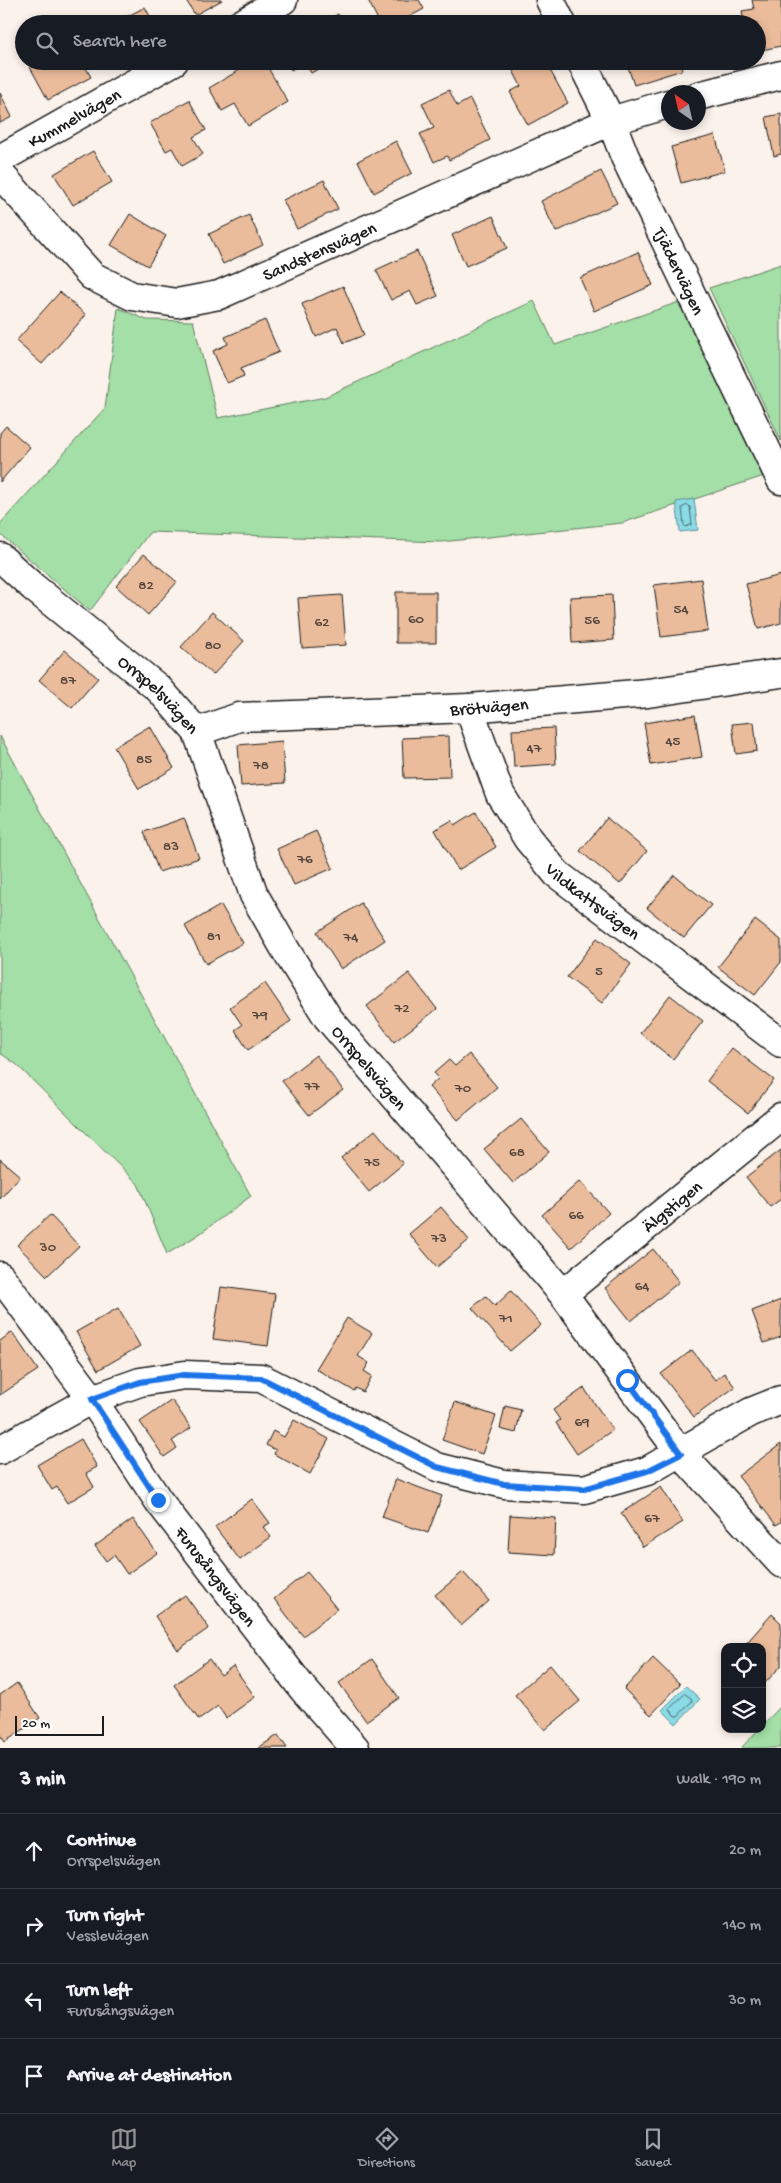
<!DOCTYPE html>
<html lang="en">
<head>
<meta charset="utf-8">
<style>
	:root { --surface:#171b24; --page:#20242c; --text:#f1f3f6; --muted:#9ea1a6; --line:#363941; --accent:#919294 }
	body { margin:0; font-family:"Gochi Hand",sans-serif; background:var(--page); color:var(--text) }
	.controls { position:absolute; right:15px; bottom:15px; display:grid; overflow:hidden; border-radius:10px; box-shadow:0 2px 8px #0003 }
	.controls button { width:45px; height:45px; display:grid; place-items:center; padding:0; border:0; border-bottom:1px solid var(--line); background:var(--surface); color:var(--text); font:25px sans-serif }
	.compass { position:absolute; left:661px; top:85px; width:45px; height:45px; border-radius:50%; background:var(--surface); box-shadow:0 2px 8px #0003; rotate:326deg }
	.scale { position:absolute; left:15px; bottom:12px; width:89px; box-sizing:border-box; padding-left:5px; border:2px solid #1c1c1c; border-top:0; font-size:14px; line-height:18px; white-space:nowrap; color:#1c1c1c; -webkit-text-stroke:4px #fff; paint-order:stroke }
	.stop { position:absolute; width:15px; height:15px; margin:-11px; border:4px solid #1a73e8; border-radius:50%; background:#fff }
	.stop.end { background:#1a73e8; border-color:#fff; box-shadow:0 1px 5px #0008 }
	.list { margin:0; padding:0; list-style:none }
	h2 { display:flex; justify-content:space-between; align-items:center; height:65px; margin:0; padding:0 20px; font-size:21px }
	h2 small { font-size:16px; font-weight:400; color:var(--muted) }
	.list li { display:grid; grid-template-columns:32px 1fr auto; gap:15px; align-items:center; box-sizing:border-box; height:75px; padding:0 20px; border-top:1px solid var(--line) }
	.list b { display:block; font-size:19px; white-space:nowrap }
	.list p { margin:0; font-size:16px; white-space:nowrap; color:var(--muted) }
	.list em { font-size:16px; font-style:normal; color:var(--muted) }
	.icon { flex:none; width:28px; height:28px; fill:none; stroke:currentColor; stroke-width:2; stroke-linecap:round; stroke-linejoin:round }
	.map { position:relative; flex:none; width:781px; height:1748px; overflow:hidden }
	.search { position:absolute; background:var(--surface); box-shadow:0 2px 8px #0003; left:15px; right:15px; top:15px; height:55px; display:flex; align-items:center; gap:12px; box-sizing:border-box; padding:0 18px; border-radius:28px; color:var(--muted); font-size:19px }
	.sheet { height:365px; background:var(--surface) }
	nav { display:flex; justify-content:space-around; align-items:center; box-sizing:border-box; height:70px; border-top:1px solid var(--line); background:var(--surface); font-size:14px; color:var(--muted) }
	nav a { display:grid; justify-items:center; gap:2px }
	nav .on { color:var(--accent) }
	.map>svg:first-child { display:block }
	.green { fill:#a3dfa6; stroke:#607e61 }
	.water { fill:#8bdbe6; stroke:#5f8f95 }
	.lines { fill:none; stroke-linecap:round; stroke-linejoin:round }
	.shore { stroke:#48686d; stroke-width:1 }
	.building { fill:#ebbc9b; stroke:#1c1c1c }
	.street-casing { stroke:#1c1c1c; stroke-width:31 }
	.street { stroke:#fff; stroke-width:28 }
	.route { stroke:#1a73e8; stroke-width:6 }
	.labels { text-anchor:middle; stroke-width:5; stroke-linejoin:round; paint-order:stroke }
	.number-label { font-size:15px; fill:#50443c }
	.street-label { font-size:18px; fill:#1c1c1c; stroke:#fff }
</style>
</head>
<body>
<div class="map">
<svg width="781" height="1748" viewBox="0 0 781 1748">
	<rect width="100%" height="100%" fill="#fbf2eb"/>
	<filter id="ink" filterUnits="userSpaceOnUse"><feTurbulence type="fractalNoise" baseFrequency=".02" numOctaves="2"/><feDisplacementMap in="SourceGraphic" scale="10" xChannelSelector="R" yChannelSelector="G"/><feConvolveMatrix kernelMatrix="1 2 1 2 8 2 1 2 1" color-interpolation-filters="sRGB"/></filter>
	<g filter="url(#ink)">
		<path class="green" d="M781 264V441L709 288Z
			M534 301 555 345 682 301 764 476 622 523 441 542 150 532 90 611 0 534V524L105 408 118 308 147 320 193 321 218 418 325 397Z
			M0 736 251 1196 198 1235 167 1254 138 1184 16 1064 0 1053Z
			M781 1706V1748H741L759 1729H762V1726Z"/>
		<path class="water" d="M694 499 698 530 680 532 676 502Z
			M686 1686 700 1699 676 1724 662 1710Z"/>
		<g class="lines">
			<path class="shore" d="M688 505 690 507 692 524 686 527 684 525 682 508Z
				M685 1694 691 1698 692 1701 678 1716H675L670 1709Z"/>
		</g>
		<path class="building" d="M186 0H222L195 15Z
			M368 0H419L424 9 395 24H380Z
			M752 0H781V46L757 51V24H744L742 11 754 9Z
			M145 7 154 24H113Z
			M338 14 343 24H320Z
			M39 61H82L91 77 48 100 30 67Z
			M255 61H264L288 102 248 126 235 104 222 111 209 88Z
			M286 61H332L311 73 305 62 291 70Z
			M508 61H545L568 103 528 125 510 92 521 86Z
			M626 61H680L682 70 634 85Z
			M449 90 457 106 470 99 490 140 449 160 447 156 434 162 420 134 434 128 422 103Z
			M0 93 12 117 0 123Z
			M189 100 206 130 193 137 203 154 182 166 172 148 166 151 150 123Z
			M781 114V154L774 156 766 117Z
			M715 135 725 171 681 183 671 147Z
			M396 141 412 173 374 193 358 161Z
			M93 151 112 182 73 205 54 174Z
			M601 171 617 203 556 232 541 201Z
			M324 180 338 209 297 229 283 200Z
			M130 214 166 236 148 266 111 245Z
			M249 215 263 245 223 264 209 234Z
			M493 216 507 248 466 266 452 235Z
			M417 251 438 296 417 305 410 291 391 300 376 270Z
			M638 252 653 285 594 311 580 278Z
			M343 286 364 335 344 343 337 327 316 337 302 304Z
			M60 292 86 315 42 364 16 341Z
			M265 320 279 352 241 368 244 376 227 383 213 351 228 344 225 337Z
			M6 426 30 447 0 482V433Z
			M144 554 177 582 148 615 116 586Z
			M781 575V623L758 629 746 584Z
			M701 579 708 631 661 637 654 585Z
			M396 592H436V643H396Z
			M342 595 346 645 302 648 298 598Z
			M612 595 614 640 572 643 570 597Z
			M212 612 244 641 213 675 181 647Z
			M65 650 98 678 72 708 39 680Z
			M695 715 702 757 651 765 644 723Z
			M754 722 757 751 736 754 732 724Z
			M150 726 174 768 139 789 114 747Z
			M554 728 556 764 514 767 512 730Z
			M449 736 450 777 404 778 402 738Z
			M282 741 285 783 241 786 238 745Z
			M476 812 496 847 458 870 435 830 452 820 455 825Z
			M184 818 199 858 159 872 144 832Z
			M607 818 647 851 620 884 580 851Z
			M316 831 333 868 294 885 277 849Z
			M674 875 711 905 684 938 647 908Z
			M361 903 385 940 341 969 317 932Z
			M221 905 243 943 206 964 185 926Z
			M755 920 781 940V962L755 995 718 967Z
			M597 938 631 964 602 1003 567 977Z
			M409 973 437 1009 394 1042 367 1006Z
			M265 983 291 1021 248 1050 235 1030 242 1025 230 1007Z
			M670 995 703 1021 673 1059 640 1033Z
			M732 1048 774 1080 748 1113 707 1081Z
			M469 1054 497 1087 458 1120 429 1087 439 1078 434 1073 449 1060 455 1066Z
			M316 1055 343 1090 309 1115 282 1081Z
			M521 1119 549 1152 513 1183 484 1149Z
			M375 1130 403 1164 369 1192 341 1158Z
			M781 1150V1199L770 1207 746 1177Z
			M0 1159 20 1176 0 1199Z
			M580 1181 609 1213 571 1248 542 1215Z
			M441 1207 469 1240 437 1267 409 1234Z
			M50 1215 79 1246 47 1276 17 1245Z
			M653 1249 679 1282 631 1321 605 1288Z
			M221 1287 275 1294 268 1346 213 1339Z
			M511 1291 541 1325 510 1351 472 1308 486 1296 495 1306Z
			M781 1300V1337L764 1343 752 1311Z
			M118 1308 140 1346 98 1370 76 1332Z
			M347 1318 372 1333 358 1356 369 1363 364 1371 372 1376 363 1392 356 1388 354 1391 316 1369Z
			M12 1332 38 1370 0 1395V1341Z
			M692 1350 715 1380 724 1373 735 1387 694 1417 661 1374Z
			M584 1388 613 1430 577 1454 556 1423 560 1420 553 1410Z
			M172 1400 191 1428 172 1441 177 1448 164 1457 140 1422Z
			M455 1402 496 1416 482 1454 442 1440Z
			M505 1406 521 1410 516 1433 500 1429Z
			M294 1420 329 1439 310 1474 274 1454 276 1450 266 1445 273 1431 284 1437Z
			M81 1439 97 1467 86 1473 94 1487 67 1503 57 1487 52 1490 37 1465Z
			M781 1444V1476L779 1478 781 1480V1522L776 1525 738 1476Z
			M396 1479 442 1496 428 1533 382 1517Z
			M661 1487 683 1522 643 1547 621 1513Z
			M252 1499 270 1523 263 1527 271 1537 240 1560 215 1527Z
			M510 1515 556 1518 554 1555 508 1552Z
			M133 1519 157 1553 127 1574 114 1555 106 1561 95 1546Z
			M307 1572 337 1609 303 1636 274 1599Z
			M463 1572 489 1601 461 1626 435 1595Z
			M185 1595 209 1628 178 1650 155 1616Z
			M772 1614 781 1623V1666L762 1686V1647H743Z
			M653 1658 680 1684 651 1715 624 1689Z
			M209 1659 221 1675 233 1666 255 1697 226 1718 218 1706 199 1720 174 1685Z
			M372 1659 399 1698 366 1721 339 1683Z
			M550 1665 580 1701 545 1730 515 1695Z
			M17 1683 40 1718 5 1742 0 1735V1695Z
			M278 1735 287 1748H258Z"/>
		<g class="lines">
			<g class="street-casing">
				<g id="street">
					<path d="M550 0 562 24"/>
					<path d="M241 24 283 0"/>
					<path id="s1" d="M581 61 611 121 625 157 781 480"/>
					<path d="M698 96 781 75"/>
					<path id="s2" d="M0 159 174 61"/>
					<path id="s3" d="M0 174 92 276 132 296 177 303 219 295 611 121 668 104"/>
					<path id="s4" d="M0 557 33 587 159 689 197 732 254 895 288 954 328 1018 563 1294 681 1454 781 1563"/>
					<path id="s5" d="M469 708 500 794 528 839 557 874 781 1043"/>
					<path id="s6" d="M197 732 239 717 469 708 648 693 781 673"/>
					<path id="s7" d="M0 1276 92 1399 158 1500 303 1689 355 1748"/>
					<path id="s8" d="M563 1294 781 1117"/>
					<path d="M0 1450 92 1399 140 1382 185 1375 261 1378 437 1467 504 1484 584 1489 647 1471 751 1412 781 1400"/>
				</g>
			</g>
			<use href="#street" class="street"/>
		</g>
	</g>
	<g class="lines" filter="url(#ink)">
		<path class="route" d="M158 1500 92 1399 140 1382 184 1375 261 1378 437 1467 504 1484 584 1489 647 1471 681 1454 627 1380"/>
	</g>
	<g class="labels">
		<g class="number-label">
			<text x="146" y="589">82</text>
			<text x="681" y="613">54</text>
			<text x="416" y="623">60</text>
			<text x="592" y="624">56</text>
			<text x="322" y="626">62</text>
			<text x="213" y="649">80</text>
			<text x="68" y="684">87</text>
			<text x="673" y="745">45</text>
			<text x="534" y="752">47</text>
			<text x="144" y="763">85</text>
			<text x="261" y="769">78</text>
			<text x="171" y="850">83</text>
			<text x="305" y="863">76</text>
			<text x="214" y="940">81</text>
			<text x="351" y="941">74</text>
			<text x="599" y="975">5</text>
			<text x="402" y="1012">72</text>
			<text x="260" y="1019">79</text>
			<text x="312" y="1090">77</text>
			<text x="463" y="1092">70</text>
			<text x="517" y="1156">68</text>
			<text x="372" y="1166">75</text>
			<text x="576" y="1219">66</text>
			<text x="439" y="1242">73</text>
			<text x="48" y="1251">30</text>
			<text x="642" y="1290">64</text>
			<text x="506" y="1322">71</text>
			<text x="582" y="1426">69</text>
			<text x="652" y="1522">67</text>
		</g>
		<g class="street-label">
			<text dy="6" stroke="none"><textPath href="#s2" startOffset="85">Kummelvägen</textPath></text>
			<text dy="6" stroke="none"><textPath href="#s3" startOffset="380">Sandstensvägen</textPath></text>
			<text dy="6" stroke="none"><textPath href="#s1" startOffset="232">Tjädervägen</textPath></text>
			<text dy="6" stroke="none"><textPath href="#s4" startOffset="210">Orrspelsvägen</textPath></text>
			<text dy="6" stroke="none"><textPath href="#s6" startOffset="295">Brötvägen</textPath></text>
			<text dy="6" stroke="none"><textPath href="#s5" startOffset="235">Vildkattsvägen</textPath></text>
			<text dy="6" stroke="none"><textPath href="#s4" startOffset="645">Orrspelsvägen</textPath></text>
			<text dy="6" stroke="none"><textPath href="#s8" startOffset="140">Älgstigen</textPath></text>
			<text dy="6" stroke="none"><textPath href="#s7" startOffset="370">Furusångsvägen</textPath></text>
		</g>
	</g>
</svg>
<div class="controls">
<button><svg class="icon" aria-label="locate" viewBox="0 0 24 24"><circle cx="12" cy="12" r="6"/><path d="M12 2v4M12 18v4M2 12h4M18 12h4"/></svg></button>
<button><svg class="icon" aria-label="layers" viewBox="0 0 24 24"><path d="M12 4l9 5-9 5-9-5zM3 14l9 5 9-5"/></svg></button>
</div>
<svg class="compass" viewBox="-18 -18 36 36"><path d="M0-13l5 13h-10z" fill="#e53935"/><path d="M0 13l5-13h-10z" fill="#9ea1a6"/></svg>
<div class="scale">20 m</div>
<div class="stop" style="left:627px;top:1380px"></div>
<div class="stop end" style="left:158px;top:1500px"></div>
<div class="search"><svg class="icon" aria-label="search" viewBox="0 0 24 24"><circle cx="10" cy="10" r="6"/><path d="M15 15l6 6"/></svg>Search here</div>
</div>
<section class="sheet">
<h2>3 min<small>Walk · 190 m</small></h2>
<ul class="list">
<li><svg class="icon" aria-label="ahead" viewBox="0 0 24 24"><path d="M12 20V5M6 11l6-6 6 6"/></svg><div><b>Continue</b><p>Orrspelsvägen</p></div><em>20 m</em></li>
<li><svg class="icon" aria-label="right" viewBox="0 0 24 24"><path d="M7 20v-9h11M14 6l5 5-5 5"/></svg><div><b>Turn right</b><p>Vesslevägen</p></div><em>140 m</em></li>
<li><svg class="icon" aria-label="left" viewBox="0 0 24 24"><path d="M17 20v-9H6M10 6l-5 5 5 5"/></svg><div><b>Turn left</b><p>Furusångsvägen</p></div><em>30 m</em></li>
<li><svg class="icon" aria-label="arrive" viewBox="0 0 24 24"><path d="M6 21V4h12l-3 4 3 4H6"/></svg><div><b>Arrive at destination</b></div></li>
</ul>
</section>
<nav>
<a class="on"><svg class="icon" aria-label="map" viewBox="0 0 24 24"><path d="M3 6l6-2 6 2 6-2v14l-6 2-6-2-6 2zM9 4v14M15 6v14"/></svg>Map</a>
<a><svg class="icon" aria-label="directions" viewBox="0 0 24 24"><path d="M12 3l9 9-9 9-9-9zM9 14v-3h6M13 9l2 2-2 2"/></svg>Directions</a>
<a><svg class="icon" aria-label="saved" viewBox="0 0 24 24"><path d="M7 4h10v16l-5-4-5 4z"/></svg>Saved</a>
</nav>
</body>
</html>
